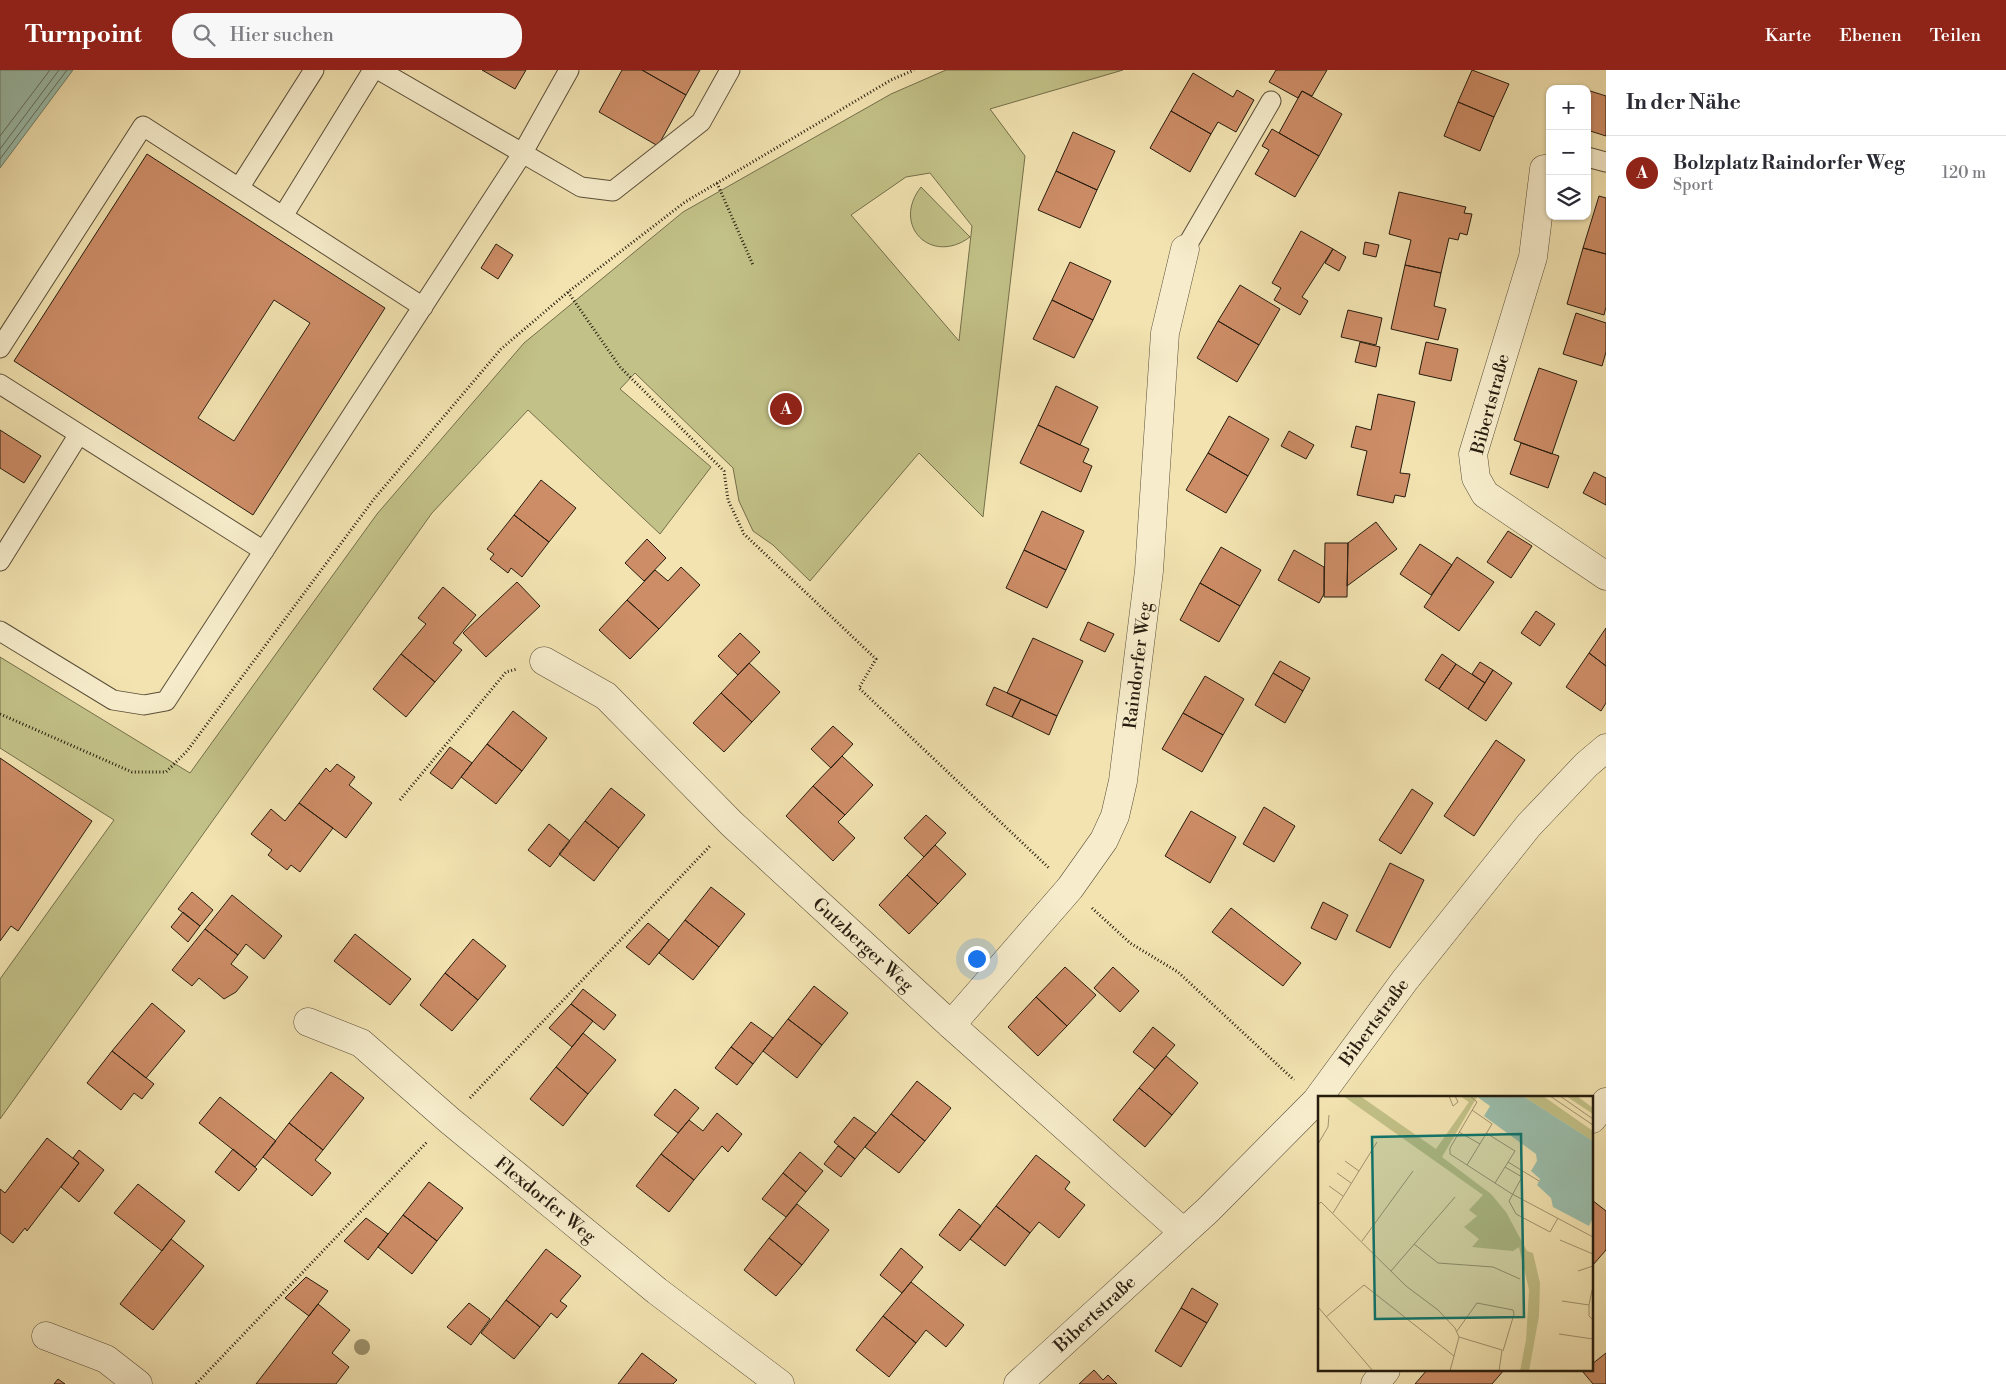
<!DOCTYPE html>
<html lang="de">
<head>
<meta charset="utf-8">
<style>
	:root { --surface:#fff; --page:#f7f7f7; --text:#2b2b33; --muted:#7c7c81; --line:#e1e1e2; --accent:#8f2418 }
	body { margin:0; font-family:"Libre Bodoni",serif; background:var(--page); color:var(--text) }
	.controls { position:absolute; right:15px; top:15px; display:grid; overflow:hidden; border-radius:10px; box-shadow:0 1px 4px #0004 }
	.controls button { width:45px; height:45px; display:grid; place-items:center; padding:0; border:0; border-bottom:1px solid var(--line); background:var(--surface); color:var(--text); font:25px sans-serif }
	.you { position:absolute; left:976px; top:888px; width:18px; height:18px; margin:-12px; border:4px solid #fff; border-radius:50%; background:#1a73e8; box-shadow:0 0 0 8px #1a73e833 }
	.badge { display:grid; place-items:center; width:32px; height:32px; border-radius:50%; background:var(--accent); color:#fff; font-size:16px; font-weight:700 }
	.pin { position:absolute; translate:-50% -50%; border:2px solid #fff; box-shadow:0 1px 5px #0006 }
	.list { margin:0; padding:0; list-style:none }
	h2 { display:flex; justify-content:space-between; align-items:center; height:65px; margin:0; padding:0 20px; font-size:21px }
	h2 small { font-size:16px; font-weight:400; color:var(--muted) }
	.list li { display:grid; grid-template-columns:32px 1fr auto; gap:15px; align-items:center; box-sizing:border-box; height:75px; padding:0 20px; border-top:1px solid var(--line) }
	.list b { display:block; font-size:19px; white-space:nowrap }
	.list p { margin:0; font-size:16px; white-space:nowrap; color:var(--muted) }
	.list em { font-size:16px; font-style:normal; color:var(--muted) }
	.icon { flex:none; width:28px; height:28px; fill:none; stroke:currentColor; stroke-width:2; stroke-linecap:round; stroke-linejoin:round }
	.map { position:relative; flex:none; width:1606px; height:1314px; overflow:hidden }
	header { display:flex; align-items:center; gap:30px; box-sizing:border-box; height:70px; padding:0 25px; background:var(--accent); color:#fff }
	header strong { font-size:24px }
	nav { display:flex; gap:28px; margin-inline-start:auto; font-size:18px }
	.search { width:350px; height:45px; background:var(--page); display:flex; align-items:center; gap:12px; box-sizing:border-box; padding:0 18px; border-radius:20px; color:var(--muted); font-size:19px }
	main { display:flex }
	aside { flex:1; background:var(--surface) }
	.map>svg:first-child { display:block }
	.green { fill:#c2c187; stroke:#746f4b; fill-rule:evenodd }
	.water { fill:#9bbeac; stroke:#6d7e6d }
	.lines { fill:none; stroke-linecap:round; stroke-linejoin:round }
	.shore { stroke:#616e5e; stroke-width:1 }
	.building { fill:#cd8d67; stroke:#271d0f; fill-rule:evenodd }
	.lane-casing { stroke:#5a4e38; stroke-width:21 }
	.street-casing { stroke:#5a4e38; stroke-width:29 }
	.path { stroke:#271d0f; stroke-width:3; stroke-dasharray:1 2.5; stroke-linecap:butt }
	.lane { stroke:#f7edcc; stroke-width:19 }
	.street { stroke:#f7edcc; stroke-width:28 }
	.tree { fill:#9c916c }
	.labels { text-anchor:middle; stroke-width:4; stroke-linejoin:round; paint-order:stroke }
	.street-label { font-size:18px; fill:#271d0f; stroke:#f7edcc }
	.inset-road { fill:none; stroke:#a19470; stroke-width:1 }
	.view { fill:#0f766e; fill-opacity:0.15; stroke:#0f766e; stroke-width:2.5 }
	.inset-edge { fill:none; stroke:#271d0f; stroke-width:2.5 }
</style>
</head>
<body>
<header>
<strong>Turnpoint</strong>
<div class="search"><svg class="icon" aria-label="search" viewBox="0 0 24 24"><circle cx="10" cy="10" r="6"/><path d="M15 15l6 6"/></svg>Hier suchen</div>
<nav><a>Karte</a><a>Ebenen</a><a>Teilen</a></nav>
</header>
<main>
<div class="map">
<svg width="1606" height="1314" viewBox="0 0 1606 1314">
	<rect width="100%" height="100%" fill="#f2e3b1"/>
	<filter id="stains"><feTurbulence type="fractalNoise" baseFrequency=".004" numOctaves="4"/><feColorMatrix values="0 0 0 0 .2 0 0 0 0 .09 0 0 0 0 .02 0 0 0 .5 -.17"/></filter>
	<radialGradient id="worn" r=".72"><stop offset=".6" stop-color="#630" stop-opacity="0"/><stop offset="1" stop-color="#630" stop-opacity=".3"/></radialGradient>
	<path class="green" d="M946 0H1123L990 39 1025 86 983 447 919 383 810 511 773 475 753 461 739 431 733 398 635 303 620 319 711 397 660 464 528 340 432 443 0 1049V909L114 750 0 678V587L190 703 377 444 524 273 683 142 891 24ZM930 103 972 156 959 271 851 145 906 107Z
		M921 117 970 167C931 196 891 155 921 117Z"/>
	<path class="water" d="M0 0H73L0 98Z"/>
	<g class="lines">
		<path class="shore" d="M0 66 50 0
			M0 79 59 0
			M0 89 67 0"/>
	</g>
	<path class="building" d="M482 0H526L515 19Z
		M622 0H642L686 25 658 76 599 42Z
		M642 0H700L686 25Z
		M1276 0H1327L1312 26 1302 21 1298 28 1269 12Z
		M1472 0 1509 14 1494 47 1458 32Z
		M1193 3 1233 27 1237 20 1254 30 1236 62 1218 52 1211 64 1171 41Z
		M1587 20 1606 26V66L1587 60Z
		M1302 21 1342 44 1319 86 1279 63Z
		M1458 32 1494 47 1480 81 1444 66Z
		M1171 41 1211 64 1190 102 1150 78Z
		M1272 59 1319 86 1295 127 1255 104 1269 80 1262 76Z
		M1073 62 1115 81 1097 120 1056 101Z
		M147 84 385 238 253 445 14 291ZM274 230 310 253 234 371 198 348Z
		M1056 101 1097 120 1080 158 1038 140Z
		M1399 122 1466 137 1464 143 1472 144 1467 165 1460 163 1458 170 1449 168 1441 203 1405 195 1411 170 1389 164Z
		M1599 126 1606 128V184L1583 178Z
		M1301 161 1333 179 1302 227 1308 231 1300 245 1274 230 1281 218 1272 213Z
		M1365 172 1379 175 1376 187 1363 184Z
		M496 174 513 185 498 209 481 198Z
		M1583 178 1606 184V237L1604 245 1567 234Z
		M1333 179 1346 187 1339 201 1325 193Z
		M1070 192 1111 211 1093 250 1052 230Z
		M1405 195 1441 203 1434 236 1446 239 1438 270 1391 259Z
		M1240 215 1280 239 1259 275 1218 251Z
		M1052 230 1093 250 1074 288 1033 269Z
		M1348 240 1382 248 1376 275 1341 267Z
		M1576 243 1606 253V282L1602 296 1563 284Z
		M1218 251 1259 275 1237 312 1197 288Z
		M1360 272 1380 277 1376 297 1355 292Z
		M1426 272 1458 279 1451 311 1419 304Z
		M1539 298 1577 311 1552 384 1514 370Z
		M1056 316 1098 337 1080 375 1038 355Z
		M1378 324 1415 332 1400 403 1410 404 1405 427 1395 425 1393 433 1357 425 1367 381 1351 377 1356 356 1371 360Z
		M1229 346 1269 369 1248 406 1208 383Z
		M1038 355 1089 379 1083 392 1092 396 1081 422 1020 393Z
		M0 360 41 386 24 413 0 398Z
		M1289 361 1314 375 1306 389 1281 376Z
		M1521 373 1559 386 1548 418 1510 404Z
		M1208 383 1248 406 1226 443 1186 420Z
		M1594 402 1606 408V435L1583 423Z
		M541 410 576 438 549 472 514 445Z
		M1042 441 1084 461 1066 500 1024 480Z
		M514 445 549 472 522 507 511 498 508 503 490 489 494 484 487 479Z
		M1376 452 1397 479 1347 516 1348 473Z
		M1508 461 1532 476 1511 508 1487 492Z
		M647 469 666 488 644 511 625 493Z
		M1325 473H1348L1347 527H1324Z
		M1420 474 1452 495 1431 525 1400 504Z
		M1221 477 1261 500 1240 536 1200 513Z
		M1024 480 1066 500 1047 538 1006 518Z
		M1294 480 1324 497V524L1319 533 1278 510Z
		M1457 487 1494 512 1459 561 1424 537Z
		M681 497 700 515 659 559 627 530 655 500 668 511Z
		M517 512 540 536 486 587 463 563Z
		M1200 513 1240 536 1219 572 1180 550Z
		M443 517 476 545 453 573 462 580 435 612 401 584 426 554 418 548Z
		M627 530 659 559 630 589 599 560Z
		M1536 541 1555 554 1540 576 1521 563Z
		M1088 552 1114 564 1105 582 1080 570Z
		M1606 558V596L1589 583Z
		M740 563 760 582 738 605 718 586Z
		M1033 568 1083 591 1057 646 1007 623Z
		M1589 583 1606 596V633L1601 641 1566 617Z
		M401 584 435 612 406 647 373 619Z
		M1442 584 1456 594 1439 619 1425 610Z
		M1280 591 1310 608 1303 621 1273 603Z
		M1480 592 1493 600 1485 613 1472 604Z
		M749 593 780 622 752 652 721 623Z
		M1456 594 1485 613 1468 639 1439 619Z
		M1493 600 1512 613 1486 651 1468 639Z
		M1273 603 1303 621 1285 653 1255 635Z
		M1205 606 1244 629 1223 665 1183 643Z
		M994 617 1021 629 1012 647 986 635Z
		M721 623 752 652 724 682 693 653Z
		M1021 629 1057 646 1049 665 1012 647Z
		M513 641 547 668 522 701 487 674Z
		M1183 643 1223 665 1202 702 1162 679Z
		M833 656 853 674 831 698 811 679Z
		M1496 670 1525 690 1474 766 1444 746Z
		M487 674 522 701 496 734 461 707Z
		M450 677 472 693 452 719 430 703Z
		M842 686 873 715 845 745 813 716Z
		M0 688 92 751 18 861 11 856 0 871Z
		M337 694 355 707 349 715 372 733 346 768 299 733 326 698 330 702Z
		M813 716 845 745 838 752 855 768 833 791 786 746Z
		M611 718 645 745 619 778 585 751Z
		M1412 719 1433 733 1401 784 1379 770Z
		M299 733 333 758 300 802 291 795 287 800 268 785 272 780 251 764 271 739 285 751Z
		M1264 737 1295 756 1274 792 1243 774Z
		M1191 741 1236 767 1210 813 1165 786Z
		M926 745 946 763 924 787 904 768Z
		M585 751 619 778 594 811 559 784Z
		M549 754 570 771 550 797 528 780Z
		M935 775 966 804 938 834 907 805Z
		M1390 793 1424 810 1390 878 1356 861Z
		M907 805 938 834 909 864 879 835Z
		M711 817 745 844 719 877 685 850Z
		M192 822 213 840 200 856 178 839Z
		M232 825 282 866 264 889 246 874 238 885 205 859Z
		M1323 832 1348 845 1336 870 1311 858Z
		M1231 838 1301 893 1283 916 1212 862Z
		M183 842 200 856 188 872 171 857Z
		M685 850 719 877 693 910 659 883Z
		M648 853 669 870 649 895 626 877Z
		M205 859 238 885 231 894 248 907 236 922 224 929 199 908 192 916 172 900Z
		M355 864 411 909 390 935 334 891Z
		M473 869 506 896 478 930 445 903Z
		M1065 897 1096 925 1067 956 1036 927Z
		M1113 897 1139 921 1120 942 1094 918Z
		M445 903 478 930 452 961 420 935Z
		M814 916 848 943 822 975 788 949Z
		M583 919 616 945 604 960 571 934Z
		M1036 927 1067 956 1038 986 1008 957Z
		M152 933 185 961 146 1008 112 981Z
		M571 934 593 951 572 977 549 958Z
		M788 949 822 975 797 1008 763 981Z
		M751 952 773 968 753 994 731 977Z
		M1153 957 1175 975 1155 999 1133 982Z
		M583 963 616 990 588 1024 556 997Z
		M731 977 753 994 737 1015 715 998Z
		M112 981 154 1014 142 1029 134 1023 121 1040 87 1013Z
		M1166 986 1198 1013 1172 1045 1139 1018Z
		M556 997 588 1024 563 1056 530 1029Z
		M331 1002 364 1028 323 1080 289 1053Z
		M917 1011 951 1038 925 1071 891 1044Z
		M1139 1018 1172 1045 1145 1077 1113 1050Z
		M675 1019 699 1038 678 1063 654 1045Z
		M220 1027 276 1071 255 1097 199 1053Z
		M717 1043 742 1064 728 1082 722 1076 694 1110 661 1084 689 1050 703 1061Z
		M891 1044 925 1071 899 1103 865 1077Z
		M854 1047 876 1063 855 1089 834 1072Z
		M289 1053 323 1080 315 1090 331 1103 312 1126 263 1087Z
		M47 1068 79 1093 27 1161 25 1158 13 1173 0 1163V1119L5 1123Z
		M838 1076 855 1089 841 1107 824 1094Z
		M233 1079 257 1099 239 1121 215 1102Z
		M79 1080 104 1100 79 1132 61 1117 79 1093 73 1088Z
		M800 1082 823 1101 806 1122 783 1103Z
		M661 1084 694 1110 669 1142 636 1116Z
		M1036 1085 1070 1112 1065 1119 1085 1135 1059 1168 1039 1152 1030 1163 996 1136Z
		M783 1103 806 1122 786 1147 762 1129Z
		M429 1112 463 1138 437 1171 403 1145Z
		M138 1114 185 1151 162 1181 114 1143Z
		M1592 1130 1606 1141V1180L1592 1196Z
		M797 1134 829 1160 802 1195 769 1168Z
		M996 1136 1030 1163 1005 1196 970 1169Z
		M959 1139 981 1156 960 1181 939 1165Z
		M403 1145 437 1171 412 1204 378 1177Z
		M366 1148 388 1164 368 1190 344 1171Z
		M769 1168 802 1195 776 1226 744 1200Z
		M171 1169 204 1196 153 1260 120 1234Z
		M901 1178 923 1197 902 1223 880 1205Z
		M546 1179 581 1206 560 1231 567 1236 557 1248 551 1243 540 1257 506 1230Z
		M306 1207 328 1221 309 1246 285 1228Z
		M911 1212 964 1255 946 1277 926 1260 916 1273 883 1246Z
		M1192 1218 1218 1234 1207 1253 1181 1238Z
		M506 1230 540 1257 514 1289 481 1263Z
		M469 1233 490 1249 471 1275 447 1257Z
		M318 1234 350 1260 332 1283 349 1297 336 1314H256Z
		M1181 1238 1207 1253 1181 1297 1155 1281Z
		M883 1246 916 1273 889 1307 856 1280Z
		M642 1283 677 1310 673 1314H618Z
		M1606 1283V1314H1593L1583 1302 1592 1300V1294Z
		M1094 1300 1103 1310 1108 1305 1117 1314H1079Z
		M1427 1300H1504L1492 1314H1415Z
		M58 1309 65 1314H54Z"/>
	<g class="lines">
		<g class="lane-casing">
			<path id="lane" d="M379 0 581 117 613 121 701 52 730 0
				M1587 87 1606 92
				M239 118 314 0
				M283 146 373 0
				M1185 179 1271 31
				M0 278 143 56 423 237
				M0 314 264 481
				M0 491 79 364
				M0 561 113 630 144 635 166 631 522 84 569 0"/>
		</g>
		<g class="street-casing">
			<g id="street">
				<path d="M1544 99 1533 187 1473 384 1476 408 1485 424 1606 506"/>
				<path id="s1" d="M544 591 606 626 732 754 951 955 1182 1161"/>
				<path id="s2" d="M308 952 361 973 449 1050 657 1221 780 1314"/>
				<path id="s3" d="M951 955 1070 818 1104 770 1115 746 1123 711 1149 501 1165 263 1185 179"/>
				<path d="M1592 1049 1606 1032"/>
				<path d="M46 1266 106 1289 138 1314"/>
				<path id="s4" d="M1018 1314 1208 1140 1316 1031 1405 910 1529 755 1586 695 1606 678"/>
				<path d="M1375 1314 1386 1300"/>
			</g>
		</g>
		<path class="path" d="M717 113 753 195
			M568 222 620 297 724 401 728 430 744 464 876 589 859 618 1049 798
			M0 644 132 702H166L187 681 374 429 501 279 568 222 685 132 891 10 914 0
			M400 730 506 602 517 599
			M1092 838 1130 873 1178 902 1294 1010
			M470 1028 710 776
			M196 1314 427 1072"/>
		<use href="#lane" class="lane"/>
		<use href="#street" class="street"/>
	</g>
	<circle class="tree" cx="362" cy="1277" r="8"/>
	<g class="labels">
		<g class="street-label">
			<text transform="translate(1490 334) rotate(-75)" y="6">Bibertstraße</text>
			<text dy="6" stroke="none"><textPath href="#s3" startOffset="419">Raindorfer Weg</textPath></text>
			<text dy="6" stroke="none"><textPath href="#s1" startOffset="429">Gutzberger Weg</textPath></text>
			<text dy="6" stroke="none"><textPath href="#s4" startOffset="509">Bibertstraße</textPath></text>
			<text dy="6" stroke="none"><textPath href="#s2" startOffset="299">Flexdorfer Weg</textPath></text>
			<text dy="6" stroke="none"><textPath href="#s4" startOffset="104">Bibertstraße</textPath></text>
		</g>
	</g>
	<g transform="translate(1318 1026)">
		<rect width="275" height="275" fill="#f2e3b1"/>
		<path d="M25 0H42L118 53 151 6 142 0 159 1 124 61 173 98 188 116 209 155 215 157 222 187 221 220 211 275H202L208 244 211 194 201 151 195 155 154 151 161 143 146 131 170 111 159 120 151 114 165 99ZM205 0H225L275 35V45ZM248 0H259L275 12V18Z" fill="#c2c187"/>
		<path d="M158 0H205L275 45V122L271 130 235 111 233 102 219 89 222 83 213 75 219 65 218 58 166 20 172 10Z" fill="#9bbeac"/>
		<path class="inset-road" d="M131 0 135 10 140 6 137 0M152 0 159 6 132 52V58L194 98 275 141M232 0 275 29M242 0 275 23M141 36 162 48M168 37 197 55 177 87M0 48 10 31 11 19M27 65 41 75M190 66 221 85M149 69 174 28 154 14M187 71 204 81 191 105 198 118 232 136 240 122M19 77 33 87M11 90 25 100M0 109 3 106 88 190 120 214 137 232 141 241 132 275M15 117 59 46M242 144 275 158M44 145 95 75M96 148 120 167 175 171 202 183M73 175 137 101M260 175 275 170M244 205 271 209V220L275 224M271 209 274 194M0 211 55 275M8 221 46 189 136 260M139 235 159 207 195 214 196 218 185 255M241 238 275 243M141 241 184 254 181 275"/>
		<path class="view" d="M203 38 206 221 57 223 54 41Z"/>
		<rect width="275" height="275" class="inset-edge"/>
	</g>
	<rect width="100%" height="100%" filter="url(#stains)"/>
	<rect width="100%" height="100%" fill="url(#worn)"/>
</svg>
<div class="controls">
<button>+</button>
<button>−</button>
<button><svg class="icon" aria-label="layers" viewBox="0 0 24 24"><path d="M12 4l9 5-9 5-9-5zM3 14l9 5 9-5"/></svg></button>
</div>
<div class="you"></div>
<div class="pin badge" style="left:786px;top:339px">A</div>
</div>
<aside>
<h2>In der Nähe<small></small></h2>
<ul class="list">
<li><span class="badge">A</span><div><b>Bolzplatz Raindorfer Weg</b><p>Sport</p></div><em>120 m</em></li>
</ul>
</aside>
</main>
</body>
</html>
